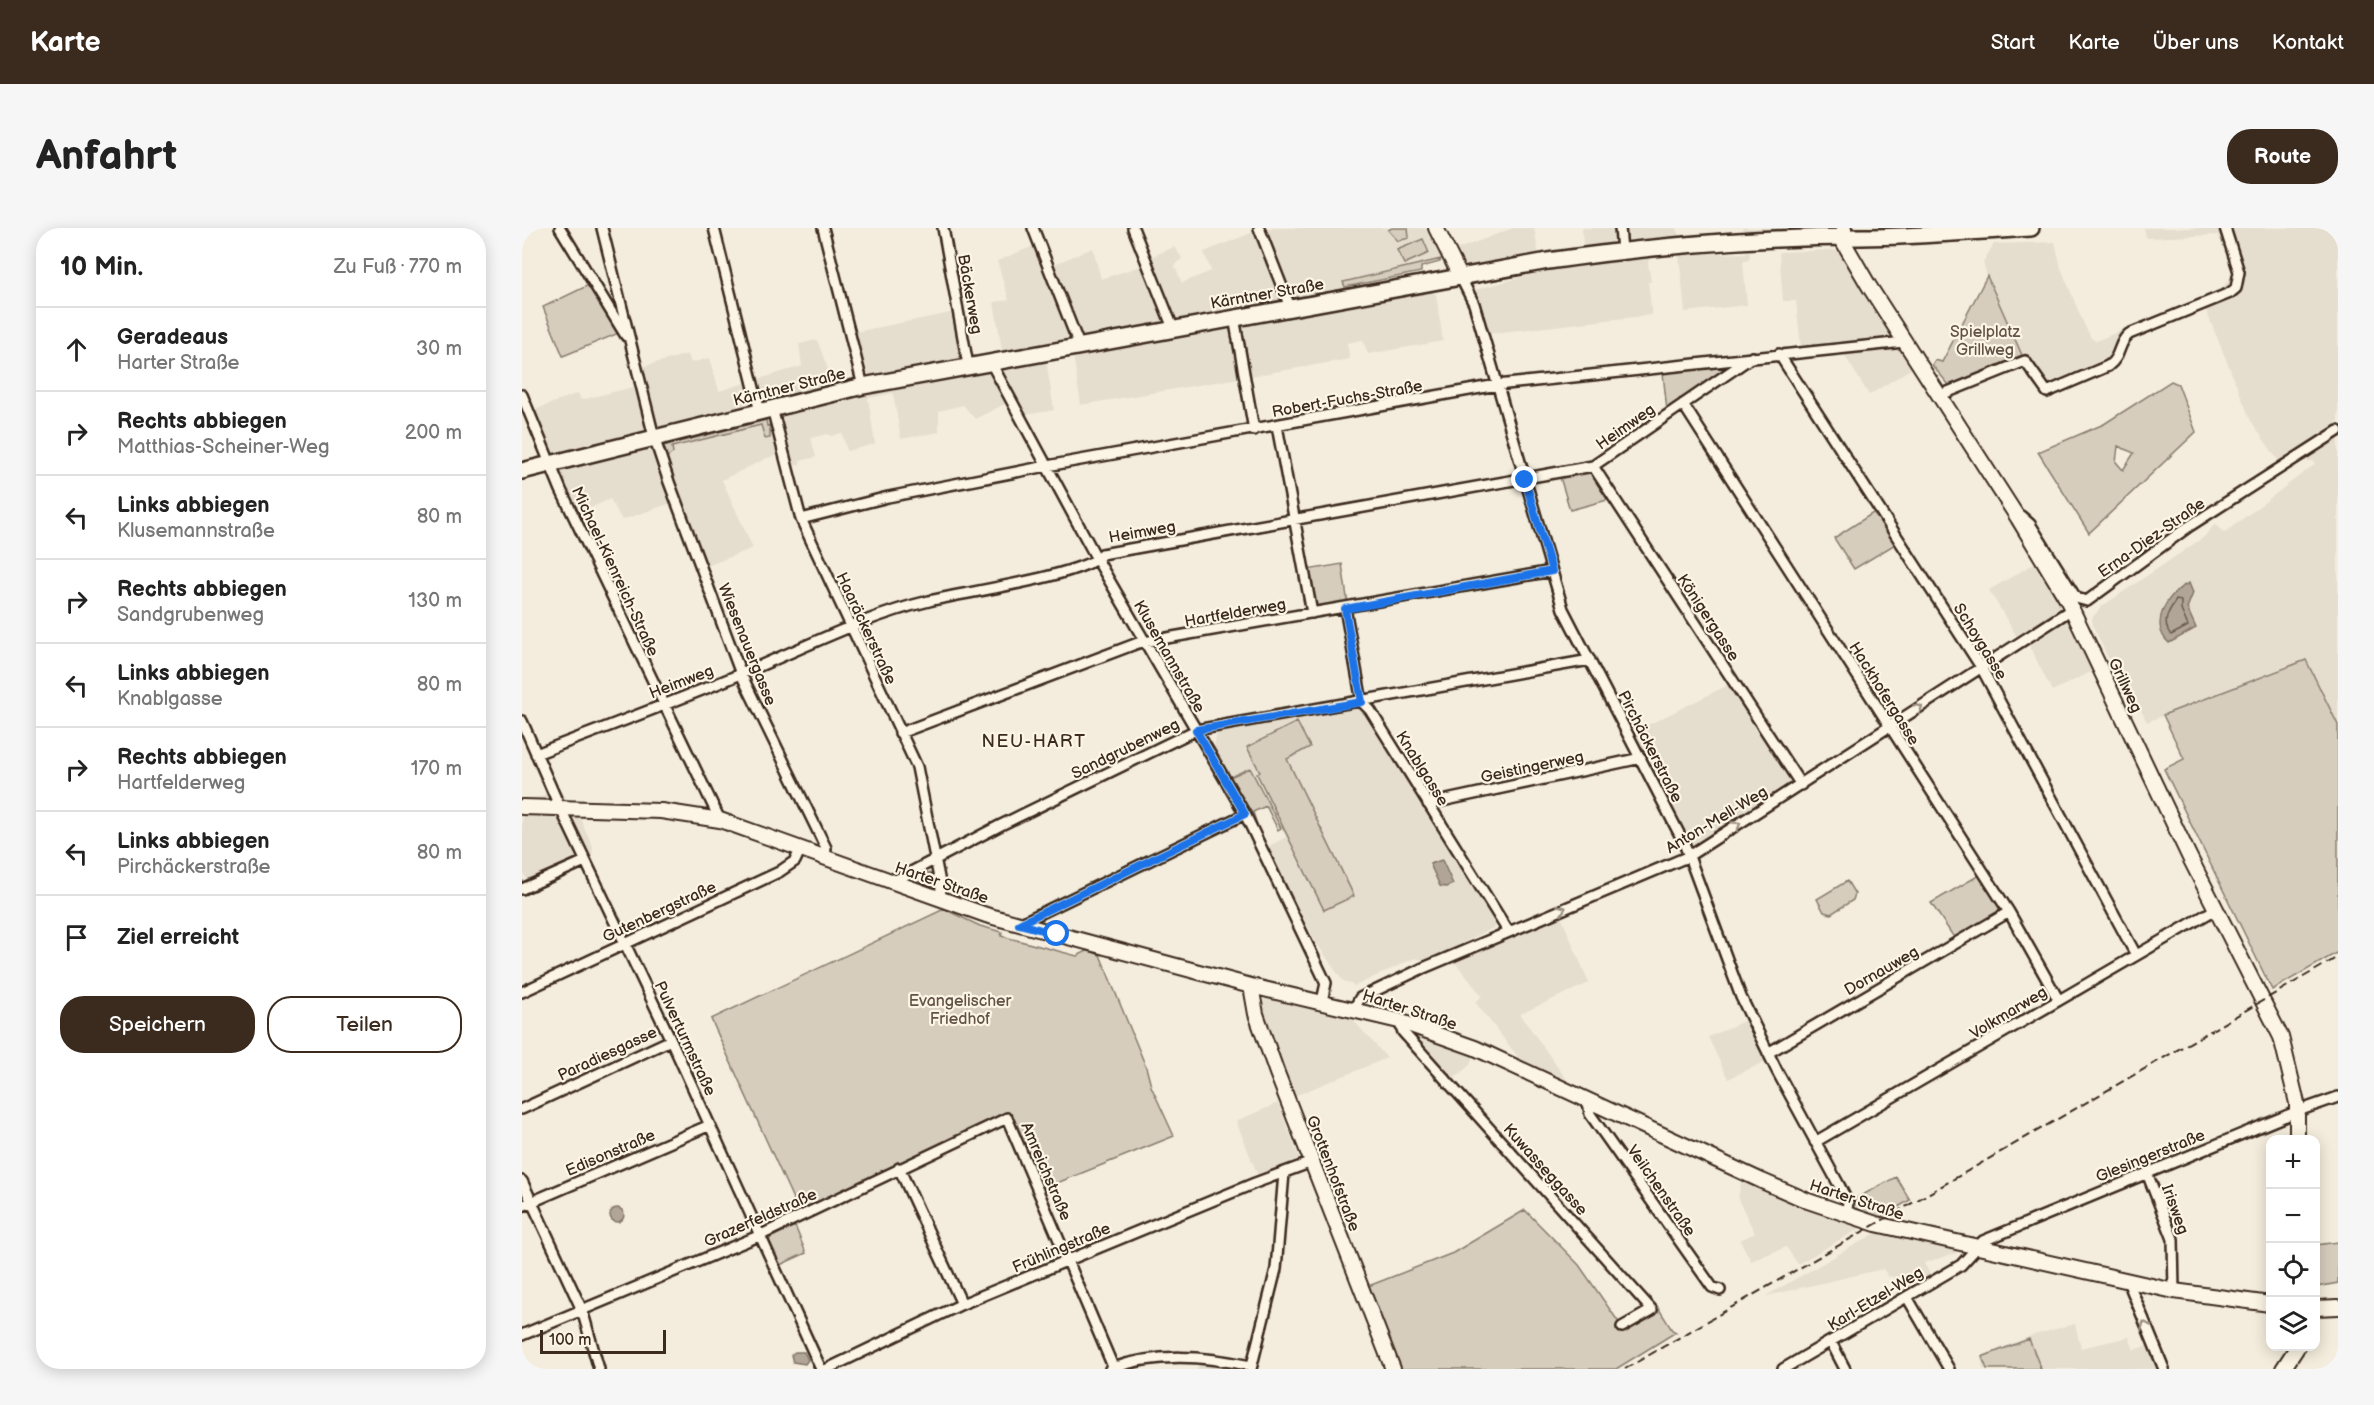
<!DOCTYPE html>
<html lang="de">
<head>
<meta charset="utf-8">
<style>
	:root { --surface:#fff; --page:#f6f6f6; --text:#222; --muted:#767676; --line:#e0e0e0; --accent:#3b2a1e }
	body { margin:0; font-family:"Balsamiq Sans",sans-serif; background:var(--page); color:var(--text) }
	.controls { position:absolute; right:18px; bottom:18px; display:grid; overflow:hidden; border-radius:12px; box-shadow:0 3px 15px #0003 }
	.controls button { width:54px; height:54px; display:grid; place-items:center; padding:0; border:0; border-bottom:2px solid var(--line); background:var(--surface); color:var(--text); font:30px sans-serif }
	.scale { position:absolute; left:18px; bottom:15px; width:126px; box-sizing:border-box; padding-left:6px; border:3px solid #3b2a1e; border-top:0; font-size:16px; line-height:21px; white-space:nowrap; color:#3b2a1e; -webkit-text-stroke:4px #fcf5e5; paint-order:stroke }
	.stop { position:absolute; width:18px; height:18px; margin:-14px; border:4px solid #1a73e8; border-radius:50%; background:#fff }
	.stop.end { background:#1a73e8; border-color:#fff; box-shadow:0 2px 6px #0008 }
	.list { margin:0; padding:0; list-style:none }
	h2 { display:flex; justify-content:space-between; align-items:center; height:78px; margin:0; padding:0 24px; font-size:26px }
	h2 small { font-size:20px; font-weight:400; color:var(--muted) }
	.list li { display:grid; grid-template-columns:39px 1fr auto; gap:18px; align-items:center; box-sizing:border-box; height:84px; padding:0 24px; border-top:2px solid var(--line) }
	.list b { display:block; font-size:22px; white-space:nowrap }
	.list p { margin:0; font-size:20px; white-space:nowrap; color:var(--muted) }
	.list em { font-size:20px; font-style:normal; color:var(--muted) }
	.actions { display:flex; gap:12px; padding:18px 24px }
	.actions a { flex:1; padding:14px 0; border:2px solid var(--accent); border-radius:24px; text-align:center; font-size:21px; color:var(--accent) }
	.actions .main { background:var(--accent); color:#fff }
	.icon { flex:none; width:33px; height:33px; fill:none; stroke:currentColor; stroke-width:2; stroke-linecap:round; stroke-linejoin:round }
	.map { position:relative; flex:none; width:1816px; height:1141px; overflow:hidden; border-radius:24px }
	header { display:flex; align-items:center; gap:36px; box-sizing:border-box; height:84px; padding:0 30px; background:var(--accent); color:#fff }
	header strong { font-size:28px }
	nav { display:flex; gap:33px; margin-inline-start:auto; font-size:21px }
	.intro { display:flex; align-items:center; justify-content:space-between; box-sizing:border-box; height:144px; padding:0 36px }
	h1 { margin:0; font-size:42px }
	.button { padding:15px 27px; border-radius:24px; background:var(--accent); color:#fff; font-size:21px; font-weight:700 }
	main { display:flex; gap:36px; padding:0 36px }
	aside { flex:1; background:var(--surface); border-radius:24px; box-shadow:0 3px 15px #0003 }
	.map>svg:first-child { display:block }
	.built { fill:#e5ddce }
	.green { fill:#d6cdbd; stroke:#887c6e; stroke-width:1.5; fill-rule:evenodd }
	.water { fill:#b0a596; stroke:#817466; stroke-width:1.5 }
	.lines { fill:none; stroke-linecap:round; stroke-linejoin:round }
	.shore { stroke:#6a5b4e; stroke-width:1.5 }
	.street-casing { stroke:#3b2a1e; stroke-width:14 }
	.secondary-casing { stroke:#3b2a1e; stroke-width:18 }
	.primary-casing { stroke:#3b2a1e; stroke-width:20 }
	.street { stroke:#fcf5e5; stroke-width:9 }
	.secondary { stroke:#fcf5e5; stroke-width:14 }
	.primary { stroke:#fcf5e5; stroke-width:15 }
	.rail { stroke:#3b2a1e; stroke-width:2; stroke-dasharray:9 4.5; stroke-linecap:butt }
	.oneway { stroke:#9c9082 }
	.route { stroke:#1a73e8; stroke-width:8 }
	.labels { text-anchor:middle; stroke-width:4.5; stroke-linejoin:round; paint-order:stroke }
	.street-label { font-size:16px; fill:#3b2a1e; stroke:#fcf5e5 }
	.park-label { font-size:16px; fill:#625346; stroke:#fcf5e5 }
	.neighbourhood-label { font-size:18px; letter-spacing:1.5px; fill:#3b2a1e; stroke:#fcf5e5 }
</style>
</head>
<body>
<header>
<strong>Karte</strong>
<nav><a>Start</a><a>Karte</a><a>Über uns</a><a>Kontakt</a></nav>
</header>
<div class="intro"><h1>Anfahrt</h1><a class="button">Route</a></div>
<main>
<aside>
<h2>10 Min.<small>Zu Fuß · 770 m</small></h2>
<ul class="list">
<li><svg class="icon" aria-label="ahead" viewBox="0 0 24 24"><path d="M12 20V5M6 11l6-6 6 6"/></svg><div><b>Geradeaus</b><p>Harter Straße</p></div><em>30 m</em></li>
<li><svg class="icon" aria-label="right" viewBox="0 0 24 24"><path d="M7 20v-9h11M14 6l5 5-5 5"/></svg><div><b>Rechts abbiegen</b><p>Matthias-Scheiner-Weg</p></div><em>200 m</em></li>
<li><svg class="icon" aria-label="left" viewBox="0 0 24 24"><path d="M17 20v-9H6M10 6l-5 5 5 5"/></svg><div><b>Links abbiegen</b><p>Klusemannstraße</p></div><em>80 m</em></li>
<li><svg class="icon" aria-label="right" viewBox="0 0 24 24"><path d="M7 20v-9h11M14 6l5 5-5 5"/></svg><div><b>Rechts abbiegen</b><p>Sandgrubenweg</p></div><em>130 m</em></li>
<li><svg class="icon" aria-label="left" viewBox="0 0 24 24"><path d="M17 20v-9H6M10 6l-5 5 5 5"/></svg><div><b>Links abbiegen</b><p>Knablgasse</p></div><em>80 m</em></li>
<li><svg class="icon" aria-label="right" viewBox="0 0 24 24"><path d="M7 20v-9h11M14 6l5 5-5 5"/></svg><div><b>Rechts abbiegen</b><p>Hartfelderweg</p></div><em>170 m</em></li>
<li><svg class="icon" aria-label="left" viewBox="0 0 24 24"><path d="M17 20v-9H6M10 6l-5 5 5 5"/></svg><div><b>Links abbiegen</b><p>Pirchäckerstraße</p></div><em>80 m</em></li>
<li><svg class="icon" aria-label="arrive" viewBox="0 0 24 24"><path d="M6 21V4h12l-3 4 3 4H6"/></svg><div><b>Ziel erreicht</b></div></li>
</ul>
<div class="actions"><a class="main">Speichern</a><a>Teilen</a></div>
</aside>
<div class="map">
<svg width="1816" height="1141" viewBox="0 0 1816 1141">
	<rect width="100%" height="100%" fill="#f4eddd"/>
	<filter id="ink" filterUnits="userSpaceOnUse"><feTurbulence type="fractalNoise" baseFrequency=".0167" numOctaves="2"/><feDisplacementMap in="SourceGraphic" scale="12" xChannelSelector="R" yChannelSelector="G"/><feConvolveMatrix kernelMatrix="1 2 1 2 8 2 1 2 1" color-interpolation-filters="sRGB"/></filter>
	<g filter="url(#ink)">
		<path class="built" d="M734 0H904L919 31 821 53 823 59 774 71 480 122 472 74 487 72 475 33 514 17 530 37 571 20 579 51 622 37 620 33 652 19 660 30 653 38 660 55 689 43 682 24 734 3Z
			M991 0H1012L1017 28 948 40 940 36 936 21Z
			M1060 0H1155L1157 9 1108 14 1105 11H1093L1089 16 1061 21Z
			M1220 0H1281L1223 5Z
			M1622 0H1816V497L1784 432 1625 494 1607 458 1598 455 1571 398 1570 390 1579 379 1682 309 1693 296 1702 305 1793 236 1791 233 1758 235 1729 193 1681 75 1607 106 1597 125 1516 160 1505 142 1503 133 1465 48 1461 34 1472 16 1533 14 1539 40 1560 92 1569 110 1574 113 1701 60 1707 51 1711 42 1696 7 1624 10Z
			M1310 22 1316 23 1370 106 1367 111 1279 119 1274 73H1261L1257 24Z
			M1228 25 1227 32 1221 33 1225 77 1163 84 1157 26Z
			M1130 28 1126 34 1129 54H1126L1130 87 954 107 941 65 1029 41Z
			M909 63 914 66 921 113 846 126 841 112 825 115 828 131 559 177 551 127Z
			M440 79 449 126 480 144 483 140 524 132 532 182 503 187 495 173 487 174 453 191 441 177 417 183V204L379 211 371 165 346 170 353 216 325 223 320 205 309 208 305 206 289 210 294 229 278 233V236L271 238 267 224 245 230 200 252 231 320 185 338 158 272 100 292 88 271 51 288 10 183 56 165 59 172 115 158 119 139 166 126 169 135 188 130 197 163 280 138 277 116 295 112 311 155 339 148 328 105 434 84Z
			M1374 118 1390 140 1347 167 1320 123Z
			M1515 334 1539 376 1536 384 1495 409 1467 362Z
			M1541 392 1549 394 1571 443 1530 463 1506 415Z
			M1208 456 1269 552V557L1171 618 1112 504Z
			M835 479 844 484 975 693 973 699 904 733 893 730 833 758 820 752 793 713 745 619 764 609 728 540 708 549 692 520 695 504Z
			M22 558H34L47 573 51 574 71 619 69 635 9 661 0 642V570L20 569 24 565Z
			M1038 686 1067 755 998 786 1049 858 1000 834 953 774 960 768 932 733Z
			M748 768 824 784 865 830 770 869 740 784 741 773Z
			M1224 792 1244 833 1206 851 1186 809Z
			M901 807 951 827 948 837 929 853 898 818Z
			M756 875 777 930 736 948 714 893Z
			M1220 949 1342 998 1276 1036 1264 1019 1229 1033 1218 1012 1233 1005 1216 971Z
			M1357 1003 1447 1014 1434 1025 1402 1035 1410 1050 1381 1067 1370 1048 1367 1049 1361 1041 1244 1068Z
			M1553 1096 1559 1120 1607 1109 1612 1122 1626 1117 1635 1141H1461L1459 1128 1511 1107Z
			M676 1134 704 1135 723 1141H675Z"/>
		<path class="green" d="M870 0H886L887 10 876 13 866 2Z
			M901 11 907 25 882 36 875 22Z
			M919 31 918 34 899 39V44L823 59 821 54Z
			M1465 48 1500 127 1427 157 1410 137 1413 132 1420 134Z
			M69 56 97 105 41 128 21 79Z
			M1201 139 1203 143 1145 183 1141 145Z
			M1649 153 1656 156 1674 204 1567 305 1516 224 1582 196ZM1596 218 1612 225 1601 242 1594 234Z
			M244 192 245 198 248 197V210L243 211 239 197 150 219 151 225 145 229 148 242 140 220 141 218Z
			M1068 244 1072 245 1089 271 1048 282 1038 249Z
			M1354 283 1375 315 1332 341 1312 310Z
			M820 336 826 376 794 380 785 342Z
			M1784 432 1816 497V724L1750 762 1642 541 1662 531 1641 487Z
			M775 494 788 519 765 531 832 668 802 682 735 546 738 544 725 519Z
			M728 540 759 600 756 602 744 578 731 584 737 603 708 549Z
			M393 644 414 646 416 659 411 662 383 652Z
			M1459 646 1478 675 1479 683 1433 711 1409 675Z
			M1325 653 1333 666 1331 672 1309 686 1302 684 1295 671Z
			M422 681 458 698 480 704 479 708 555 728 567 722 578 727 624 839 629 858 652 908 520 961 488 887 485 886 277 984 189 791Z
			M1374 949 1388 972 1358 990 1340 984 1331 972Z
			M1003 982 1057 1037 1100 1099 1137 1081 1150 1102 1154 1104 1094 1141H876L844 1059 931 1025Z
			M273 998 284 1025 258 1037 247 1014 248 1010Z
			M1816 1014V1055L1794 1059V1017Z
			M1507 1111 1519 1141H1465L1460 1129Z"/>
		<path class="water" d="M1667 355 1671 365 1665 380 1674 400 1647 415C1626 396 1646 364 1667 355Z
			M920 632 931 656 924 659 918 658 908 636Z
			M88 987a7 7 0 1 1 14 0a7 7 0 1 1-14 0Z
			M273 1124H282L286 1132 283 1136 271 1134 269 1127Z"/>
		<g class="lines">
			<path class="shore" d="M1654 372 1659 373V382L1666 398 1649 407C1639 395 1646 384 1654 372Z"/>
			<g class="street-casing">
				<path id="street" d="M38 0 104 108
					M80 0 132 209 147 254 219 446 304 620 303 629
					M192 0 238 184
					M301 0 341 158
					M421 0 446 137
					M511 0 557 117
					M611 0 651 100
					M737 0 768 79
					M1098 0 1100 22
					M939 50 952 76 1041 381 1162 615 1219 769 1255 843 1317 957 1326 975 1324 986
					M712 89 732 202
					M1257 126 1459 439 1614 727
					M468 133 576 333 723 586 804 755 800 773
					M0 167 39 262 198 592
					M1416 168 1503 133 1525 164 1586 138C1600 128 1595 116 1607 106L1708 65 1714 60 1717 44 1703 0
					M1161 176 1487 684 1536 771
					M250 180 279 291 395 539 419 660 418 671
					M755 198 790 385
					M1071 238 1279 557
					M1499 288 1508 296 1554 370 1565 373 1666 299 1816 203
					M279 291 366 269 525 238 975 157 1382 114
					M823 380 840 474 848 482 986 703
					M0 493 35 573 149 812 299 1141
					M378 505 616 415 1030 343
					M14 526C83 499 153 474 221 445 282 420 343 388 407 373 439 365 566 347 580 326L1071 238 1230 129
					M906 576 1119 530
					M370 654 479 597 674 502 1068 432
					M0 661 63 633
					M497 696 723 586
					M0 764 257 644 273 633 279 620
					M832 781 838 770 899 741 1165 629 1550 381
					M877 793 881 804 1130 1082 1100 1099
					M1246 825 1487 684
					M1066 873 1068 886 1190 1059 1198 1062
					M0 881 149 812
					M1293 914 1694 681
					M377 940 440 1076
					M1625 945 1651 1011 1652 1063
					M0 953 60 1082 77 1141
					M0 978 188 897
					M1606 1053 1642 1141
					M1385 1069 1427 1141
					M0 1107 239 1007 485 890 592 1141
					M1309 1114 1323 1141
					M305 1141 440 1076 733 955 790 934
					M588 1141C635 1124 682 1128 729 1138
					M729 1141 754 1041 762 945
					M1261 1141 1439 1037 1461 1013 1776 883 1816 869"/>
			</g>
			<g class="secondary-casing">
				<path id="secondary" d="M914 0 939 50
					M1322 0V15L1347 58 1496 290 1546 373 1667 628 1759 809 1775 875V912
					M0 579 139 583 198 592 464 687 729 758 877 793 953 820 1240 953 1286 973 1354 996 1652 1063 1748 1076
					M729 758 734 786 755 845 871 1141
					M1794 1080 1816 1079
					M1761 1141 1776 1118"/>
			</g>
			<g class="primary-casing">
				<path id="primary" d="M0 243 341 158 1026 33C1129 18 1235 9 1340 9 1396 9 1453 3 1509 0"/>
			</g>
			<use href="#street" class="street"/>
			<use href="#secondary" class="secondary"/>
			<use href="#primary" class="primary"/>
			<path class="rail" d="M1103 1141 1816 729"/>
		</g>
		<defs><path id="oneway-chevron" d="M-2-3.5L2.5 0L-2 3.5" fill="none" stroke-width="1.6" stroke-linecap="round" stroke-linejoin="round" transform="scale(1.5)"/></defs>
		<g class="oneway">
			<use href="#oneway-chevron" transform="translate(1397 480) rotate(-33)"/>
			<use href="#oneway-chevron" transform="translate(1215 597) rotate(-33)"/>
			<use href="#oneway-chevron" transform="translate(1040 681) rotate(-22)"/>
			<use href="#oneway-chevron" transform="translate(1623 1097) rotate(-113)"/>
		</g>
	</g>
	<g class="lines" filter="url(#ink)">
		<path class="route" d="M535 706 497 696 723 586 674 502 840 474 823 381 1030 343 1003 252"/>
	</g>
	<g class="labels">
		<g class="street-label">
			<text transform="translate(745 65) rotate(-10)" y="6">Kärntner Straße</text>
			<text transform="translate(449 66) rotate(80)" y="6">Bäckerweg</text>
			<text transform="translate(267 158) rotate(-14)" y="6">Kärntner Straße</text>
			<text transform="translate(825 170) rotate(-10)" y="6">Robert-Fuchs-Straße</text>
			<text transform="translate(1103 198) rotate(-35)" y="6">Heimweg</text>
			<text transform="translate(620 303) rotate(-10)" y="6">Heimweg</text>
			<text transform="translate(1629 309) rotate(-35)" y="6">Erna-Diez-Straße</text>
			<text transform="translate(94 343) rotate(65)" y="6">Michael-Kienreich-Straße</text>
			<text transform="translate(713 384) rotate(-10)" y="6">Hartfelderweg</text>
			<text transform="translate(1187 389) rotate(57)" y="6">Königergasse</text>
			<text transform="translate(345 400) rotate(65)" y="6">Haaräckerstraße</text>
			<text transform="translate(1459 413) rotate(58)" y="6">Schoygasse</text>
			<text transform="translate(226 416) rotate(68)" y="6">Wiesenauergasse</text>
			<text transform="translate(648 428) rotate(60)" y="6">Klusemannstraße</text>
			<text transform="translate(159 453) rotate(-21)" y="6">Heimweg</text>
			<text transform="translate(1604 457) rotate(65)" y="6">Grillweg</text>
			<text transform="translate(1363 465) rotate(58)" y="6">Hackhofergasse</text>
			<text transform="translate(1129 518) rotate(63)" y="6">Pirchäckerstraße</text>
			<text transform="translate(603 520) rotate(-26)" y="6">Sandgrubenweg</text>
			<text transform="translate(1010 538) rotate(-12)" y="6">Geistingerweg</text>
			<text transform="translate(901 540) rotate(58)" y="6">Knablgasse</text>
			<text transform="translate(1194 591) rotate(-31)" y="6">Anton-Mell-Weg</text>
			<text transform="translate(420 654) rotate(19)" y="6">Harter Straße</text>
			<text transform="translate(137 683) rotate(-25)" y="6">Gutenbergstraße</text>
			<text transform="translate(1359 742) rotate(-30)" y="6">Dornauweg</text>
			<text transform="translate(888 781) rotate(18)" y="6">Harter Straße</text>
			<text transform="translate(1486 784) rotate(-31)" y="6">Volkmarweg</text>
			<text transform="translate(164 810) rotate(65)" y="6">Pulverturmstraße</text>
			<text transform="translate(85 825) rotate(-25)" y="6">Paradiesgasse</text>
			<text transform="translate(88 924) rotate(-23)" y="6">Edisonstraße</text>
			<text transform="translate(1628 927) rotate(-22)" y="6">Glesingerstraße</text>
			<text transform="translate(1024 941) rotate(48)" y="6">Kuwasseggasse</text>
			<text transform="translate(525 943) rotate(67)" y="6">Amreichstraße</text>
			<text transform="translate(812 945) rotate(69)" y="6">Grottenhofstraße</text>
			<text transform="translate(1140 962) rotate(55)" y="6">Veilchenstraße</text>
			<text transform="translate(1335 971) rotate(18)" y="6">Harter Straße</text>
			<text transform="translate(1654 981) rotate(70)" y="6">Irisweg</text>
			<text transform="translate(238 989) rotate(-24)" y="6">Grazerfeldstraße</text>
			<text transform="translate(539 1019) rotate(-23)" y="6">Frühlingstraße</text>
			<text transform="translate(1353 1070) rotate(-31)" y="6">Karl-Etzel-Weg</text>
		</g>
		<g class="park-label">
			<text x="1463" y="109">Spielplatz<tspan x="1463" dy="18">Grillweg</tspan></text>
			<text x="438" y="778">Evangelischer<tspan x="438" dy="18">Friedhof</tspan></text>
		</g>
		<g class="neighbourhood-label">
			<text x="512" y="519">NEU-HART</text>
		</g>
	</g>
</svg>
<div class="controls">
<button>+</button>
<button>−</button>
<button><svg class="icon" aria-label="locate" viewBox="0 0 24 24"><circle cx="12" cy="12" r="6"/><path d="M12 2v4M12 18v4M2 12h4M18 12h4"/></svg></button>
<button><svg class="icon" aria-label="layers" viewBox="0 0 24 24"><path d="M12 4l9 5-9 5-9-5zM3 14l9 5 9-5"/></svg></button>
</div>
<div class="scale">100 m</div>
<div class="stop" style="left:535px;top:706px"></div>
<div class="stop end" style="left:1003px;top:252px"></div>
</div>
</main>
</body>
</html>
